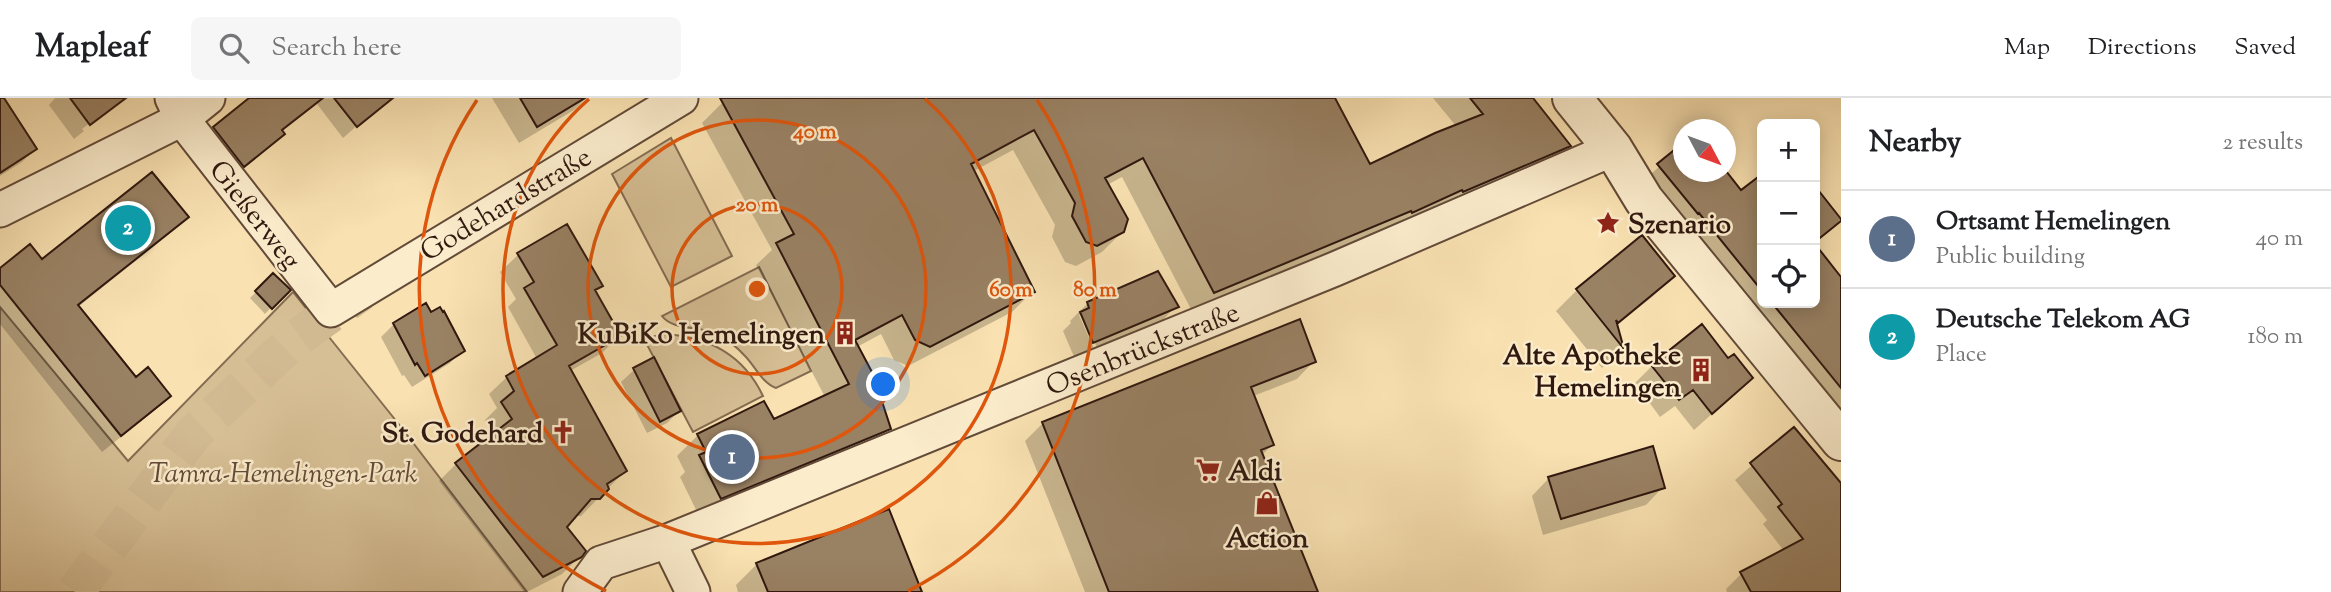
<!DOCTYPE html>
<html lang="en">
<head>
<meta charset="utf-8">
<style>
	:root { --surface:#fff; --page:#f6f6f6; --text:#202124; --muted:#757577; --line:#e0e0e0; --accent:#d93025 }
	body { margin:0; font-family:"Sorts Mill Goudy",serif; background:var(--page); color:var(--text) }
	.controls { position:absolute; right:21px; top:21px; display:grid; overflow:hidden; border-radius:10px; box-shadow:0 4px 18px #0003 }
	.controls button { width:63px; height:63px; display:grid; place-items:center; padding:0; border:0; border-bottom:2px solid var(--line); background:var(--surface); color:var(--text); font:35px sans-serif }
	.compass { position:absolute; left:1673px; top:21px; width:63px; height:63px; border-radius:50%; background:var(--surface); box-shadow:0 4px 18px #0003; rotate:131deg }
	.you { position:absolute; left:884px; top:287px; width:24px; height:24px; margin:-18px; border:5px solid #fff; border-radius:50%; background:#1a73e8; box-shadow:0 0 0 10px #1a73e833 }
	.badge { display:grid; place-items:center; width:46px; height:46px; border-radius:50%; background:var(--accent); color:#fff; font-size:23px; font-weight:700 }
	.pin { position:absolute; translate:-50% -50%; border:4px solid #fff; box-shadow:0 2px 7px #0006 }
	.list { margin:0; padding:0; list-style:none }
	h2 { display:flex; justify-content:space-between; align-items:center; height:91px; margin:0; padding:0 28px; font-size:30px }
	h2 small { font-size:23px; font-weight:400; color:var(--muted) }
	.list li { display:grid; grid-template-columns:46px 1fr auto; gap:21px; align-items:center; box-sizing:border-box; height:98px; padding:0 28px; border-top:2px solid var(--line) }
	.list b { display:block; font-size:26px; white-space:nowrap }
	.list p { margin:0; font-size:23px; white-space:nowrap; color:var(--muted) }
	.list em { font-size:23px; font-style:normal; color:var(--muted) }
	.icon { flex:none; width:38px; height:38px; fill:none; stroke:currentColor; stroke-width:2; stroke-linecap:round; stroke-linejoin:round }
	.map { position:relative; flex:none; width:1841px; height:494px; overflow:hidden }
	header { display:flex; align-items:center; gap:42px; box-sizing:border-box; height:98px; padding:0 35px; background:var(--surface); border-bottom:2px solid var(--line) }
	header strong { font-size:33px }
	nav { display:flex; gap:38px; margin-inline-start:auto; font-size:24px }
	.search { width:490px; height:63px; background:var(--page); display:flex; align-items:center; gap:18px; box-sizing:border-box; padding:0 24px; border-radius:10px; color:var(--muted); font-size:26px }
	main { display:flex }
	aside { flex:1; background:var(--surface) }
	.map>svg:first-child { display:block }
	.green { fill:#d7bf95; stroke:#846c52; stroke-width:2 }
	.shadow { fill:#0003 }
	.building { fill:#998163; stroke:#30180f; stroke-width:2 }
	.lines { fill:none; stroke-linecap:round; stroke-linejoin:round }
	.primary-tunnel { stroke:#d1b991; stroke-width:38; stroke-dasharray:38 19; stroke-linecap:butt }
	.minor-casing { stroke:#624a38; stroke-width:37 }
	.tertiary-casing { stroke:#624a38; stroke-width:42 }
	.minor { stroke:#fbeccc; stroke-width:33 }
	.tertiary { stroke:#fbeccc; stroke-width:38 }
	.ring { fill:none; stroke:#df560c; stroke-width:3.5 }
	.labels { text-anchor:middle; stroke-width:5; stroke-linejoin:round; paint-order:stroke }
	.street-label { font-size:28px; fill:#30180f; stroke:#fbeccc }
	.poi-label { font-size:28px; font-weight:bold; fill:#30180f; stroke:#fbeccc; text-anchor:end }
	.park-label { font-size:28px; font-style:italic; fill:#624a37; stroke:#fbeccc }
	.centre { fill:#df560c; stroke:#fbeccc; stroke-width:3.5 }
	.ring-label { font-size:21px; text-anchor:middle; font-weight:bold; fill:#df560c; stroke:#fbeccc; stroke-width:5; stroke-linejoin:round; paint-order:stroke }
</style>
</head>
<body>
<header>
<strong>Mapleaf</strong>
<div class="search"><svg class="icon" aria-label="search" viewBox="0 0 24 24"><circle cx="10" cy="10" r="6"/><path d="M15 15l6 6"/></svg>Search here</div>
<nav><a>Map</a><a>Directions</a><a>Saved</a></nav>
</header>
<main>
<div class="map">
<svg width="1841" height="494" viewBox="0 0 1841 494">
	<rect width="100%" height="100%" fill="#f9e1b1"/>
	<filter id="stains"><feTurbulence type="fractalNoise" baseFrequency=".00286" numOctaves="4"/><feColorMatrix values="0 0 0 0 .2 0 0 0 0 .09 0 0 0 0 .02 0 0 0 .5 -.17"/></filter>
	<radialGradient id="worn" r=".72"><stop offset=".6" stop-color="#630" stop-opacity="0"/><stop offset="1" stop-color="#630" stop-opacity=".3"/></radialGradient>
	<path class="green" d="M671 40 732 158 671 189 612 76Z
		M759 169 811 273 776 290C762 285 755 268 745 258 737 249 725 240 714 235 698 228 672 232 662 218Z
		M293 194 401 329 527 494H0V209L128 363Z
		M663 236C707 238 743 256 763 298L693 334 644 241Z"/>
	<path class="shadow" d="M55 0H123L82 31 84 33 74 41 49 7Z
		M252 0H368L376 11 343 40 317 6 281 34 283 36 270 48 231 81 201 43Z
		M492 0H586L574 12 519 45Z
		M730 0H1333L1370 68 1456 28 1433 0H1530L1568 48 1548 68 1193 215 1122 79 1107 87 1123 133 1102 154 1076 168 1065 164 1052 139 1055 127 1013 52 972 74 1033 193 1012 214 908 268 894 262 881 236 857 249 889 331 868 351 700 420 680 379 685 374 677 358 698 337 773 323 825 299 756 167 772 152 702 25 723 4Z
		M0 20 35 51 22 64 0 78Z
		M1684 47V74H1724L1741 94 1762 78V205H1815V149L1841 182V325L1643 83Z
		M1815 91 1840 122 1815 145Z
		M186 118 169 136 78 209 136 281 169 298 151 315 102 354 0 226V172L42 164Z
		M518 157 600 188 594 194 619 238 602 255 570 273 625 373 581 418H574L565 429 580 458 562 476 527 494H524L439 383 456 366 494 337 485 322 497 310 489 296 507 279 537 261 508 209 516 201 500 174Z
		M273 177 288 192 265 216 250 200Z
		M1673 178 1652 199 1616 228 1622 250 1602 270 1556 213 1577 192Z
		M1088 205 1176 208 1159 226 1098 252 1082 215 1079 217 1095 253 1075 261 1063 233 1071 225 1070 223Z
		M444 215 463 252 450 265 412 289 404 277 402 278 381 239 394 226 431 216Z
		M653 262 679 313 667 325 647 335 621 284 634 272Z
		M1314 263 1297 281 1253 298 1272 347 1261 358 1317 494H1085L1025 343 1043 325Z
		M1652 268 1733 297 1694 332 1675 308 1660 319 1635 285Z
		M1794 331 1841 388V494H1727L1726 491 1741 476 1784 453 1763 426 1767 422 1735 382Z
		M1549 380 1663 389 1646 407 1543 437 1532 398Z
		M757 466 921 494H738L736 487Z"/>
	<path class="building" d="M0 0H4L37 51 0 75Z
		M70 0H126L90 27Z
		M249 0H323L282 32 285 36 244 69 213 29Z
		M334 0H393L357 29Z
		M520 0H585L537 29Z
		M720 0H1335L1370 66 1435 35 1483 16 1470 0H1533L1571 48 1463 94 1462 92 1412 115 1411 113 1214 195 1143 60 1105 80 1128 121 1124 134 1097 148 1086 144 1072 118 1075 105 1034 32 971 66 1035 194 930 249 915 242 902 217 855 242 873 276 891 331 721 401 699 357 706 354 697 336 764 303 774 321 849 286 776 145 794 136Z
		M1684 44V74L1726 73 1741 92 1762 76V193L1699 115 1698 116 1657 66Z
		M152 74 189 119 78 207 136 279 148 269 171 298 121 338 0 187V170L30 146 42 161Z
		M1815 88 1841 121V123L1815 144Z
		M567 126 603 188 595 192 621 238 569 268 627 373 607 386 609 391 600 401H591L567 429 586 453 582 459 543 479 455 365 512 321 501 304 514 293 506 278 557 247 524 190 534 184 517 155Z
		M1642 137 1675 178 1618 225 1616 222 1624 251 1576 191Z
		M1815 146 1841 179V290L1772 205H1815Z
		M1158 173 1179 209 1093 245 1080 214 1089 210 1087 204Z
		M273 175 291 192 272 211 255 193Z
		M426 205 431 214 440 209 443 214 444 213 465 253 425 278 417 265 415 267 393 225Z
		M1300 221 1316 264 1251 289 1274 347 1261 352 1318 494H1109L1042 324Z
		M1702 226 1728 260 1734 256 1753 280 1712 316 1693 292 1679 302 1651 267Z
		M654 259 681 313 660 324 633 270Z
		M1794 329 1841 385V494H1751L1740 474 1803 441 1778 409 1782 406 1750 365Z
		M1653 348 1665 390 1561 421 1548 379Z
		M889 411 922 494H768L756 465Z"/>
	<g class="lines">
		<path class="primary-tunnel" d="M75 494 194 335 294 242 361 194"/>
		<g class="minor-casing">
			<path id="minor" d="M172 0 182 21 331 212 681 0
				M0 112 182 21 208 0
				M668 443 1335 171 1613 51
				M580 494 601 465 668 443 693 494"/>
		</g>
		<g class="tertiary-casing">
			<path id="tertiary" d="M1572 0 1613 51 1644 102 1841 343"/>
		</g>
		<use href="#minor" class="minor"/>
		<use href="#tertiary" class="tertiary"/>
	</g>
	<g class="ring">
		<circle cx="757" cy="191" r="85"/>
		<circle cx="757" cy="191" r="169"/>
		<path d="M925 1A254 254 0 1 1 589 1"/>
		<path d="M606 493A338 338 0 0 1 477 2M1037 2A338 338 0 0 1 908 493"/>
	</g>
	<defs>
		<g id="sight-bare" transform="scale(1.89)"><path d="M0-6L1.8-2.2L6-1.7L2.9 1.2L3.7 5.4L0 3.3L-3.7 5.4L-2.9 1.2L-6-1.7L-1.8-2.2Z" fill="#8f2418" stroke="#fbeccc" stroke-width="2.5" paint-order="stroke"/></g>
		<g id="building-bare" transform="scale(1.89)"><path d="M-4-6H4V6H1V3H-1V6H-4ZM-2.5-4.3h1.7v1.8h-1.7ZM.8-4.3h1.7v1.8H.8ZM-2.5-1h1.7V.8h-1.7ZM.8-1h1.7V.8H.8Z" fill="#8f2418" stroke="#fbeccc" stroke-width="2.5" paint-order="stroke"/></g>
		<g id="church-bare" transform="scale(1.89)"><path d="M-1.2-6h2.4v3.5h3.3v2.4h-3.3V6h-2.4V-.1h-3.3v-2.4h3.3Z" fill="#8f2418" stroke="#fbeccc" stroke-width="2.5" paint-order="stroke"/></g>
		<g id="supermarket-bare" transform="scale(1.89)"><path d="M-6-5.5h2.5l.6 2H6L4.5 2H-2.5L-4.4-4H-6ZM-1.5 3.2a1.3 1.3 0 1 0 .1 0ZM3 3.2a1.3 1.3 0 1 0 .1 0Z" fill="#8f2418" stroke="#fbeccc" stroke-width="2.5" paint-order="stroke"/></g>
		<g id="shop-bare" transform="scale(1.89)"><path d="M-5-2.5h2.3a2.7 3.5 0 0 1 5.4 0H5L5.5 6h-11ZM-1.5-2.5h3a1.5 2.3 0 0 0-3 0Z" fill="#8f2418" stroke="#fbeccc" stroke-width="2.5" paint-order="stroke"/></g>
	</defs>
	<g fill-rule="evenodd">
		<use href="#sight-bare" x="1608" y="125"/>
		<use href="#building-bare" x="845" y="235"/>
		<use href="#building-bare" x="1701" y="272"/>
		<use href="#church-bare" x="563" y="334"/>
		<use href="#supermarket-bare" x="1208" y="372"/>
		<use href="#shop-bare" x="1267" y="405"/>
	</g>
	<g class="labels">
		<g class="street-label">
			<text transform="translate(505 105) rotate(-31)" y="10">Godehardstraße</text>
			<text transform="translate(256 116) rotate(52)" y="10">Gießerweg</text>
			<text transform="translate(1142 250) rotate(-22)" y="10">Osenbrückstraße</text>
		</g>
		<g class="poi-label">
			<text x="1628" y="135" text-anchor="start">Szenario</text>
			<text x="825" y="245">KuBiKo Hemelingen</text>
			<text x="1681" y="266">Alte Apotheke<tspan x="1681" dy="32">Hemelingen</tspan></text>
			<text x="543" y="344">St. Godehard</text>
			<text x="1228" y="382" text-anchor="start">Aldi</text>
			<text x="1267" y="449" text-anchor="middle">Action</text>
		</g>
		<g class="park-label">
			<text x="283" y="384">Tamra-Hemelingen-Park</text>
		</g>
	</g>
	<circle cx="757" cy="191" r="10" class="centre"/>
	<g class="ring-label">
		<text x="815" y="40">40 m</text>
		<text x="757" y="113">20 m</text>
		<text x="1011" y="198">60 m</text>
		<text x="1095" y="198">80 m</text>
	</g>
	<rect width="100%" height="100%" filter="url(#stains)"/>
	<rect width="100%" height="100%" fill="url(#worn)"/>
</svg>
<div class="controls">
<button>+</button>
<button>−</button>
<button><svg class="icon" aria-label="locate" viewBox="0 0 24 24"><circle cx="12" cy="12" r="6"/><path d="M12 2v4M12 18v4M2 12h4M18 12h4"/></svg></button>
</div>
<svg class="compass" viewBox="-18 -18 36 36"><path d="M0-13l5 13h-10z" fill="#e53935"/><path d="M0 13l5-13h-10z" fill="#757577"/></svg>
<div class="you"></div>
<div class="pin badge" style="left:732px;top:359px;background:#5c6f8a">1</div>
<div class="pin badge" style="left:128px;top:130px;background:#0f9aa8">2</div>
</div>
<aside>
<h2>Nearby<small>2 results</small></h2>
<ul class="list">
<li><span class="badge" style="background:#5c6f8a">1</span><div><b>Ortsamt Hemelingen</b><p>Public building</p></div><em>40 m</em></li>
<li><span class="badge" style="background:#0f9aa8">2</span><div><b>Deutsche Telekom AG</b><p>Place</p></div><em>180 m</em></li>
</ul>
</aside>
</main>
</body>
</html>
